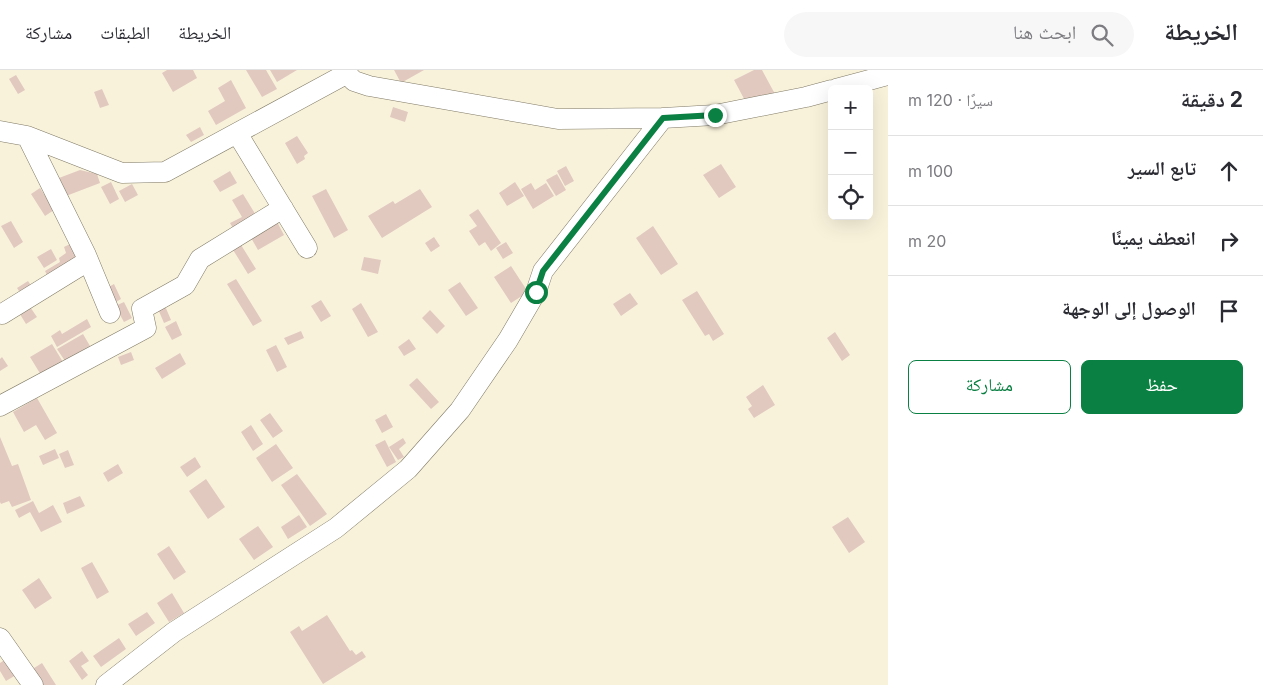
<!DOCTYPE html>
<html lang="ar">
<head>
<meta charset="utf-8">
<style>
	:root { --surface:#fff; --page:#f7f7f7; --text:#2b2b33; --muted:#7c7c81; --line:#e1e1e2; --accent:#0b8043 }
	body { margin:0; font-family:Inter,"Noto Naskh Arabic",sans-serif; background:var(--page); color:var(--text); direction:rtl }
	.controls { position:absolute; right:15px; top:15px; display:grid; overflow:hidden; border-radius:8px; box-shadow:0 5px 20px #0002 }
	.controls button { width:45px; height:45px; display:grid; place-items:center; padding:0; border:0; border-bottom:1px solid var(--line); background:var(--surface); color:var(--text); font:25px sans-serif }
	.stop { position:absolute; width:15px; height:15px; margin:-11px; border:4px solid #0b8043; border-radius:50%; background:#fff }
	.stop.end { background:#0b8043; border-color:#fff; box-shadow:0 1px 5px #0008 }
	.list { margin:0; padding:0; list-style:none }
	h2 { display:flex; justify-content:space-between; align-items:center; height:65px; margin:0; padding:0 20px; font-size:21px }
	h2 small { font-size:16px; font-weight:400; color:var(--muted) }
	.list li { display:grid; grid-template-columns:32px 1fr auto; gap:15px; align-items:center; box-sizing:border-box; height:70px; padding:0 20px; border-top:1px solid var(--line) }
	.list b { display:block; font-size:19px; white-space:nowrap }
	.list em { font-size:16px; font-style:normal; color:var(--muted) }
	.actions { display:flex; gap:10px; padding:15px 20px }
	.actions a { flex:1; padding:11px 0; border:1px solid var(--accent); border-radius:8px; text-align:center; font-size:18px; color:var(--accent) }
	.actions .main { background:var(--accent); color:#fff }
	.icon { flex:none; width:28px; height:28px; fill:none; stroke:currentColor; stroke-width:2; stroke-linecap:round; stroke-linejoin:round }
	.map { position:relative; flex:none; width:888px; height:615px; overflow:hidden; direction:ltr }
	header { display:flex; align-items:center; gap:30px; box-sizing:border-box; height:70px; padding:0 25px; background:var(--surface); border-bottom:1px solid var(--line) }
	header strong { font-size:24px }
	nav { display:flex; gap:28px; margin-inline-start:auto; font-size:18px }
	.search { width:350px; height:45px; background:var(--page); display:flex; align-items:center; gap:12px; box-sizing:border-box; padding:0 18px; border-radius:28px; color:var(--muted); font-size:19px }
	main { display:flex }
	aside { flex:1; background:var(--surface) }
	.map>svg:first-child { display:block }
	.building { fill:#e1c9c0 }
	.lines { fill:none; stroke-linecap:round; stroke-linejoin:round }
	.minor-casing { stroke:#7f7965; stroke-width:21 }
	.minor { stroke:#fff; stroke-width:20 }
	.route { stroke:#0b8043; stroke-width:6 }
</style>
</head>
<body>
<header>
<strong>الخريطة</strong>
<div class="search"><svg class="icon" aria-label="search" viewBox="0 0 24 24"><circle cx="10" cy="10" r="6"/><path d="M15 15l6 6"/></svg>ابحث هنا</div>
<nav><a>الخريطة</a><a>الطبقات</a><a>مشاركة</a></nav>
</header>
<main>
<aside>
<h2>2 دقيقة<small>سيرًا · 120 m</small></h2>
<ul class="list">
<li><svg class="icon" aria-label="ahead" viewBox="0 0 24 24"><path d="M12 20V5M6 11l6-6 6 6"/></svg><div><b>تابع السير</b></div><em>100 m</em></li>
<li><svg class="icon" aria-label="right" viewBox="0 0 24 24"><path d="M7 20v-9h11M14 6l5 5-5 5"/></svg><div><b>انعطف يمينًا</b></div><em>20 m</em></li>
<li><svg class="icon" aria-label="arrive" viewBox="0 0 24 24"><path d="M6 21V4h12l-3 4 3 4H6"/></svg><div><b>الوصول إلى الوجهة</b></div></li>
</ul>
<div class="actions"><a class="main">حفظ</a><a>مشاركة</a></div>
</aside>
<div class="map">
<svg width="888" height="615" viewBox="0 0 888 615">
	<rect width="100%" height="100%" fill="#f9f2db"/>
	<path class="building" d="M167 0H193L197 8 173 22 162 3Z
		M246 0H266L277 19 262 27Z
		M270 0H297L277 12Z
		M394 0H424L401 13Z
		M754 0H762L775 24 749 38 734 10Z
		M16 5 25 20 18 24 9 9Z
		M231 10 246 38 216 55 208 41 225 31 218 18Z
		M102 19 109 35 100 38 94 22Z
		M393 37 408 42 405 52 390 47Z
		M200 57 204 65 191 72 186 65Z
		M297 66 308 83 304 86 305 89 297 94 285 73Z
		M721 94 736 117 719 128 703 105Z
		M566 96 574 111 565 116 557 101Z
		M80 100 97 104 100 113 66 126 59 108Z
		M230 101 237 113 220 122 213 111Z
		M557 104 566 120 556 126 546 110Z
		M111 112 119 129 110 134 101 117Z
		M515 112 524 126 507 136 499 123Z
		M531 113 535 120 546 113 554 126 533 139 521 119Z
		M132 114 138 125 125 132 119 121Z
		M40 118 54 140 45 146 31 124Z
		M326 119 348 160 334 168 312 126Z
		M420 119 432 137 382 168 368 146 393 131 395 134Z
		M243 124 257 147 234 160 230 153 242 147 232 130Z
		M478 139 501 173 491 181 485 172 479 176 469 161 477 156 469 145Z
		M276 150 284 165 258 180 250 166Z
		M11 151 23 172 14 178 1 156Z
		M653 156 678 194 661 205 636 168Z
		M434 167 440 176 431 182 425 173Z
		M238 170 256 199 248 204 230 175Z
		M506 172 513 183 503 189 496 178Z
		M72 173 82 189 49 209 45 201 60 192 59 188 66 183 64 177Z
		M51 179 57 190 44 198 37 187Z
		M364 187 381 190 378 204 361 200Z
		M511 196 528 222 511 233 494 207Z
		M236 209 262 251 253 256 227 214Z
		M28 211 32 217 21 224 17 218Z
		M460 212 478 238 466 246 448 220Z
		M114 214 121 229 114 233 107 218Z
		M697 221 724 264 713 271 709 264 705 266 682 230Z
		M630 223 638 234 621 246 613 234Z
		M321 230 331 246 321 252 311 236Z
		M124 232 132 248 124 252 115 236Z
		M361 233 378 262 368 267 352 239Z
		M28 234 37 247 26 254 18 241Z
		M165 236 171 250 164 253 158 239Z
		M430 240 445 256 437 264 422 248Z
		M87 249 91 257 57 277 51 266 60 260 62 264Z
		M176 251 182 265 172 270 165 257Z
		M301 261 304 268 288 275 284 268Z
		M835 262 850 285 842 291 827 268Z
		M83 264 90 276 65 291 57 279Z
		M409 269 416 279 404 286 398 277Z
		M52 274 63 292 41 305 30 287Z
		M276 275 287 297 277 302 266 280Z
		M131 282 134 290 121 295 118 287Z
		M180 283 186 294 162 309 155 298Z
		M2 287 8 296 0 301V289Z
		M417 308 439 332 431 339 409 315Z
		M763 315 775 335 754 348 748 339 752 336 746 327Z
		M37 328 57 363 45 370 36 355 24 362 13 342Z
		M270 343 283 361 273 368 260 350Z
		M386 344 393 357 382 363 375 350Z
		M251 355 263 374 253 381 241 362Z
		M0 367 12 396 18 394 31 430 12 437 9 431 1 434 0 432Z
		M403 368 406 373 399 379 404 387 398 390 389 377Z
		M385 370 396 392 387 397 375 375Z
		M276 374 293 398 272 412 256 388Z
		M55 379 59 388 43 395 39 386Z
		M68 380 74 395 65 398 59 384Z
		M195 387 201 397 187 407 180 397Z
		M118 394 123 403 108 412 103 403Z
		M297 404 327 444 310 456 281 415Z
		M206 409 225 437 208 449 189 421Z
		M80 426 85 436 67 444 63 433Z
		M33 431 39 443 53 435 62 452 41 462 30 442 19 448 15 440Z
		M299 445 307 457 288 469 281 457Z
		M848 447 865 472 849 483 832 457Z
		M258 456 273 477 254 490 239 469Z
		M169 476 186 502 174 510 157 484Z
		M92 492 109 522 97 529 81 498Z
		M39 508 52 528 35 539 22 520Z
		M172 523 184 543 169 552 157 533Z
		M147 542 155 553 136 566 128 554Z
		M327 545 350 581 352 580 356 585 362 581 366 587 323 614 290 562 299 556 302 561Z
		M119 568 126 579 101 597 93 586Z
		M82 581 89 591 81 596 88 605 82 610 69 591Z
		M6 589 16 605 6 611 0 601V593Z
		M42 593 56 615H41L31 600Z"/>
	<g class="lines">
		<g class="minor-casing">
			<path id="minor" d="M343 0 354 11 369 16 558 49 663 48 715 45 806 27 832 20
				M836 19 888 5
				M0 61 27 66 122 103 165 102 346 4
				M237 63 307 178
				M27 66 86 185 110 243
				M2 244 88 191
				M0 336 146 258 142 239 185 215 200 189 283 138
				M0 568 33 615
				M106 615 174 562 336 458 408 399 460 340 508 270 536 222 543 201 663 48"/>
		</g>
		<use href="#minor" class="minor"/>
	</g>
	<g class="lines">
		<path class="route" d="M536 222 543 201 663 48 715 45"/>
	</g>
</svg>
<div class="controls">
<button>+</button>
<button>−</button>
<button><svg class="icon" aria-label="locate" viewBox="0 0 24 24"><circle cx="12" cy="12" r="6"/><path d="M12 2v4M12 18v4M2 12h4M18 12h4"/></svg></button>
</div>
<div class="stop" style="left:536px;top:222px"></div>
<div class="stop end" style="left:715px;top:45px"></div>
</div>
</main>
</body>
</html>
